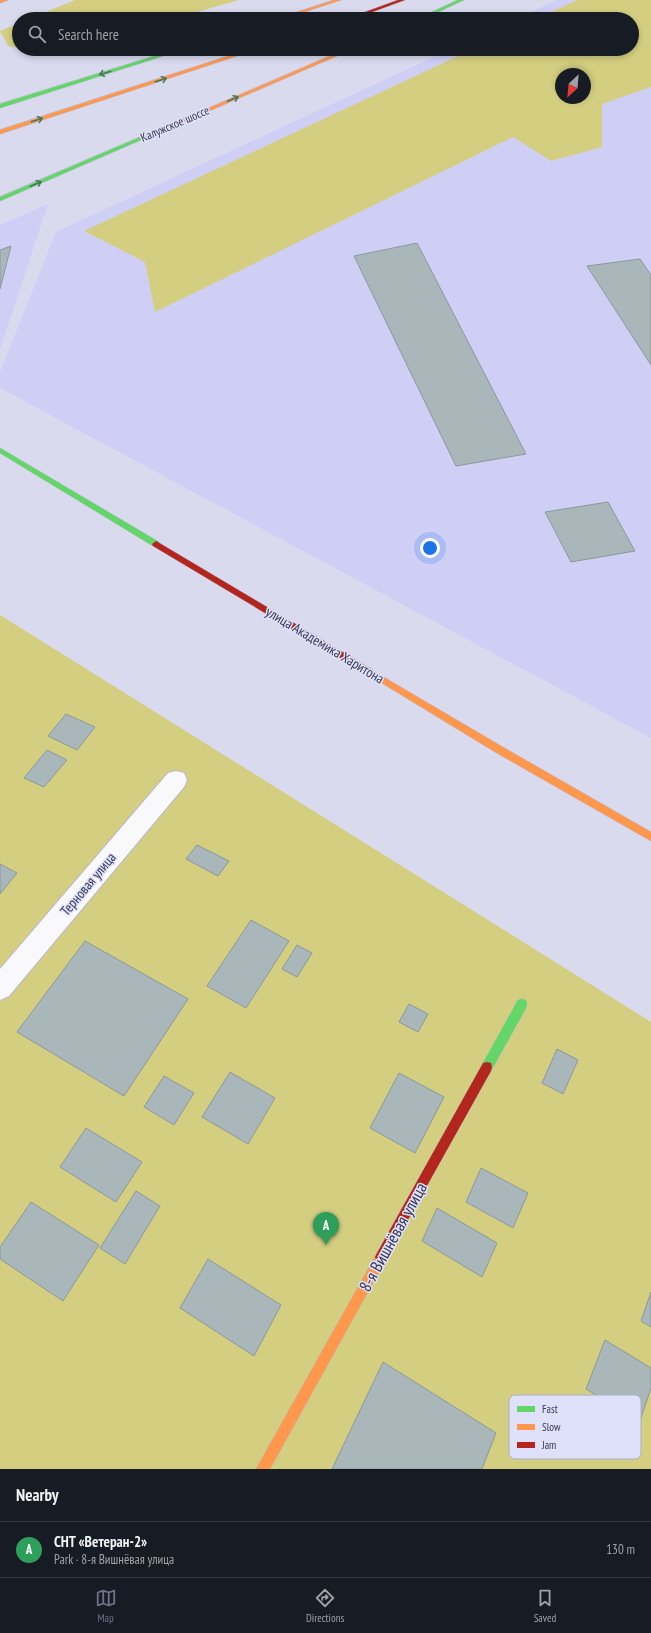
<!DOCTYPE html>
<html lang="en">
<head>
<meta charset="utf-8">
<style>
	:root { --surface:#171b24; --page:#242831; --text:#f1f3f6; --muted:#9ea1a6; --line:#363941; --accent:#707187 }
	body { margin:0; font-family:"PT Sans Narrow",sans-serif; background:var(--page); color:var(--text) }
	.compass { position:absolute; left:555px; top:68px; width:36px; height:36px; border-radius:50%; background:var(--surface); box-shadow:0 2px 6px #0003; rotate:206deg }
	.you { position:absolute; left:430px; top:548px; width:14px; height:14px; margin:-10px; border:3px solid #fff; border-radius:50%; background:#1a73e8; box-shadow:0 0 0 6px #1a73e833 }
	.badge { display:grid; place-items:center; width:26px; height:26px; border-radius:50%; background:var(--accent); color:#fff; font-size:13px; font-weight:700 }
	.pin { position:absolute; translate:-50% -33px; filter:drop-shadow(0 1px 2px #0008) }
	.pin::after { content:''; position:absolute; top:21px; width:14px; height:12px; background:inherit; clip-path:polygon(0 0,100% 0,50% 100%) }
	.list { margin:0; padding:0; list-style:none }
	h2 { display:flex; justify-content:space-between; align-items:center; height:52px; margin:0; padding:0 16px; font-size:17px }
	h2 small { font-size:13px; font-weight:400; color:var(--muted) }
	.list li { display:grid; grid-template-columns:26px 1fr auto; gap:12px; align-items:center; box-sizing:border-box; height:56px; padding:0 16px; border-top:1px solid var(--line) }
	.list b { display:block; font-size:15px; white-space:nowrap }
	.list p { margin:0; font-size:13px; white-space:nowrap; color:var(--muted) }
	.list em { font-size:13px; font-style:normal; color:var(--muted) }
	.icon { flex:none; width:22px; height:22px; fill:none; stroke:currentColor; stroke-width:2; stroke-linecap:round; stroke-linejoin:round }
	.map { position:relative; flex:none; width:651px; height:1469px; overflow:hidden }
	.search { position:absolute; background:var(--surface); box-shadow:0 2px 6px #0003; left:12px; right:12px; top:12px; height:44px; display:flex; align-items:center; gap:10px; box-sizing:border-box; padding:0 14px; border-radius:22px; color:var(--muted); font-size:15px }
	.sheet { height:108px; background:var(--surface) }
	nav { display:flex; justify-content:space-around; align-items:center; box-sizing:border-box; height:56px; border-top:1px solid var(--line); background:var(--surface); font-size:11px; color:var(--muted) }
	nav a { display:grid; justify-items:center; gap:2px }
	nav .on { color:var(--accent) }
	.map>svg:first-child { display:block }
	.built { fill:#cfcff6; fill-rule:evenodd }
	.green { fill:#d4ce80; fill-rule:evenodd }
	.building { fill:#a9b7ba; stroke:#8a999c }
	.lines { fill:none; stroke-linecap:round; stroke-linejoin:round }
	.street-casing { stroke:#b8b8cc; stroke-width:2 }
	.fast-casing { stroke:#b8b8cc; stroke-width:1 }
	.slow-casing { stroke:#b8b8cc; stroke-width:1 }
	.jam-casing { stroke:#b8b8cc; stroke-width:1 }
	.street { fill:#f9f9fc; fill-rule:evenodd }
	.fast { fill:#63d668; fill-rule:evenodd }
	.slow { fill:#ff974d; fill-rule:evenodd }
	.jam { fill:#b3261e; fill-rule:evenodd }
	.oneway { stroke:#49775a }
	.labels { text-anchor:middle; stroke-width:3; stroke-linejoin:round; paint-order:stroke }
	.far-street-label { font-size:12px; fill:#383850; stroke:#dfe0f9 }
	.street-label { font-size:14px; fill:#383850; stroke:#dfe0f9 }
	.near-street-label { font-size:17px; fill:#383850; stroke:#dfe0f9 }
	.key { fill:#dfe0f9; stroke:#adaec6; stroke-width:1 }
	.key-label { font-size:11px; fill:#383850 }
</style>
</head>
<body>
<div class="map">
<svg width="651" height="1469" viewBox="0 0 651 1469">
	<rect width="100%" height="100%" fill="#d9daee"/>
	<path class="built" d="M557 0H651V738L0 388V372L56 232 451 49H632V19H516ZM561 74H585V98H561Z
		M48 204 0 349V225Z"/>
	<path class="green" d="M75 0H239L173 19H29Z
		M577 0H651V87L602 104V147L551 161 513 137 155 312 145 262 84 231 473 49H632V19H537ZM561 74H585V98H561Z
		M19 23V48L8 46 0 31Z
		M0 615 651 1022V1469H0Z"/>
	<path class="building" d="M417 243 526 454 456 466 354 256Z
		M11 246 0 289V250Z
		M640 259 651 275V365L587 266Z
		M608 502 635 551 571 562 545 512Z
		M66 714 95 727 77 750 48 736Z
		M47 750 67 760 44 787 24 778Z
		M197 845 229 861 218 876 186 859Z
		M0 864 17 873 0 894Z
		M251 920 289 941 246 1008 207 986Z
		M85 941 188 999 124 1096 17 1032Z
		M297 945 312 953 297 977 282 969Z
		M409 1004 428 1014 418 1032 399 1022Z
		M557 1049 578 1060 563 1094 542 1083Z
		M230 1072 275 1098 248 1144 202 1117Z
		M399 1073 444 1097 415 1153 370 1128Z
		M164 1076 194 1093 174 1125 144 1107Z
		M86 1128 142 1162 116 1202 60 1167Z
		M481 1168 528 1193 513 1228 466 1202Z
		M136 1191 160 1206 125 1264 100 1248Z
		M31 1202 99 1245 63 1301 0 1259V1247Z
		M437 1208 497 1243 482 1277 422 1241Z
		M208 1259 281 1305 254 1356 180 1308Z
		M651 1292V1327L641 1321Z
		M605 1340 651 1368V1388L640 1421 586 1389Z
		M383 1362 496 1433 482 1469H332Z"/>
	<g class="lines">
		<g class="street-casing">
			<path id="street" d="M176 771 184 773 187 780 184 787 9 996 0 1000V969L168 773Z"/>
		</g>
		<g class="fast-casing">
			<path id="fast" d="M458 0H464L423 19H417Z
				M177 49H185L0 108V104Z
				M152 132 157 133 0 201V197Z
				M0 448 159 542 160 544 159 546H153L0 453Z
				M522 999 526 1000 527 1004 526 1008 491 1071 487 1072 483 1071 482 1067 483 1063 518 1000Z"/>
		</g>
		<g class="slow-casing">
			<path id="slow" d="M0 0H8L0 3Z
				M334 0H341L283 19H276Z
				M250 49H258L0 134V130Z
				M346 49H353L156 134 151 133Z
				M370 669 501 746 651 832V841L495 752 367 674 366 672Z
				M381 1251 385 1253 387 1257 385 1261 270 1469H256L377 1253Z"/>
		</g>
		<g class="jam-casing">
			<path id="jam" d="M398 0H405L353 19H346Z
				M156 541 373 670 374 672 373 674H367L153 546 152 544Z
				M487 1062 491 1063 492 1067 491 1071 385 1261 381 1263 377 1261 375 1257 377 1253 483 1063Z"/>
		</g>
		<use href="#street" class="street"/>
		<use href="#fast" class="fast"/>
		<use href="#slow" class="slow"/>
		<use href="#jam" class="jam"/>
	</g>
	<defs><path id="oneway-shaft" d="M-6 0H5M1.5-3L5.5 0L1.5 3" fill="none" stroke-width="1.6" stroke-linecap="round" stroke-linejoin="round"/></defs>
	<g class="oneway">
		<use href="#oneway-shaft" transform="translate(105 73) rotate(163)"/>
		<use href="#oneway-shaft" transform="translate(161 80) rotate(-18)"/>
		<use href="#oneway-shaft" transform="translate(233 99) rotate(-23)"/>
		<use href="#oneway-shaft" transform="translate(37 120) rotate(-18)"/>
		<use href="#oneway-shaft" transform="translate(36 184) rotate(-23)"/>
	</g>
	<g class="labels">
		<g class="far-street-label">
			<text transform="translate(175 124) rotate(-23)" y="4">Калужское шоссе</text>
		</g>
		<g class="street-label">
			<text transform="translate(325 645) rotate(31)" y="5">улица Академика Харитона</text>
			<text transform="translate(88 884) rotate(-50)" y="5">Терновая улица</text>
		</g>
		<g class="near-street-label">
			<text transform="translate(393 1237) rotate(-61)" y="6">8-я Вишнёвая улица</text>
		</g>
	</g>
	<rect x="509" y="1395" width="132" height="64" rx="6" class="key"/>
	<rect x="517" y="1406" width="18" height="6" fill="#63d668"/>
	<rect x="517" y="1424" width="18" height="6" fill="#ff974d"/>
	<rect x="517" y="1442" width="18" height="6" fill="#b3261e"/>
	<g class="key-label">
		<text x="542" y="1413">Fast</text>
		<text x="542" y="1431">Slow</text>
		<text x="542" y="1449">Jam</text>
	</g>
</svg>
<svg class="compass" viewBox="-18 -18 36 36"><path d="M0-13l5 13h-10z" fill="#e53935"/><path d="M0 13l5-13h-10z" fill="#9ea1a6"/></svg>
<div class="you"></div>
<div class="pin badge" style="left:326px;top:1245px;background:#2e9e5b">A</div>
<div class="search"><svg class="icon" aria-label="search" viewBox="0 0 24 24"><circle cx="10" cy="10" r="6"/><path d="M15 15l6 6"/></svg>Search here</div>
</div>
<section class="sheet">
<h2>Nearby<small></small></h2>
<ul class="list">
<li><span class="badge" style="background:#2e9e5b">A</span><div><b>СНТ «Ветеран-2»</b><p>Park · 8-я Вишнёвая улица</p></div><em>130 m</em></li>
</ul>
</section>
<nav>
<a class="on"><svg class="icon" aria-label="map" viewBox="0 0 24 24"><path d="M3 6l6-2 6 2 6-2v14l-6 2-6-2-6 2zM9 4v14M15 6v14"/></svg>Map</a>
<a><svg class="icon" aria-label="directions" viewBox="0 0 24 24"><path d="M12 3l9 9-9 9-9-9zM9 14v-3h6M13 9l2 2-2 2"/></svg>Directions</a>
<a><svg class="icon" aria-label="saved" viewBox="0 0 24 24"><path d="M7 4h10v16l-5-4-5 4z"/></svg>Saved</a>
</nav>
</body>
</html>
